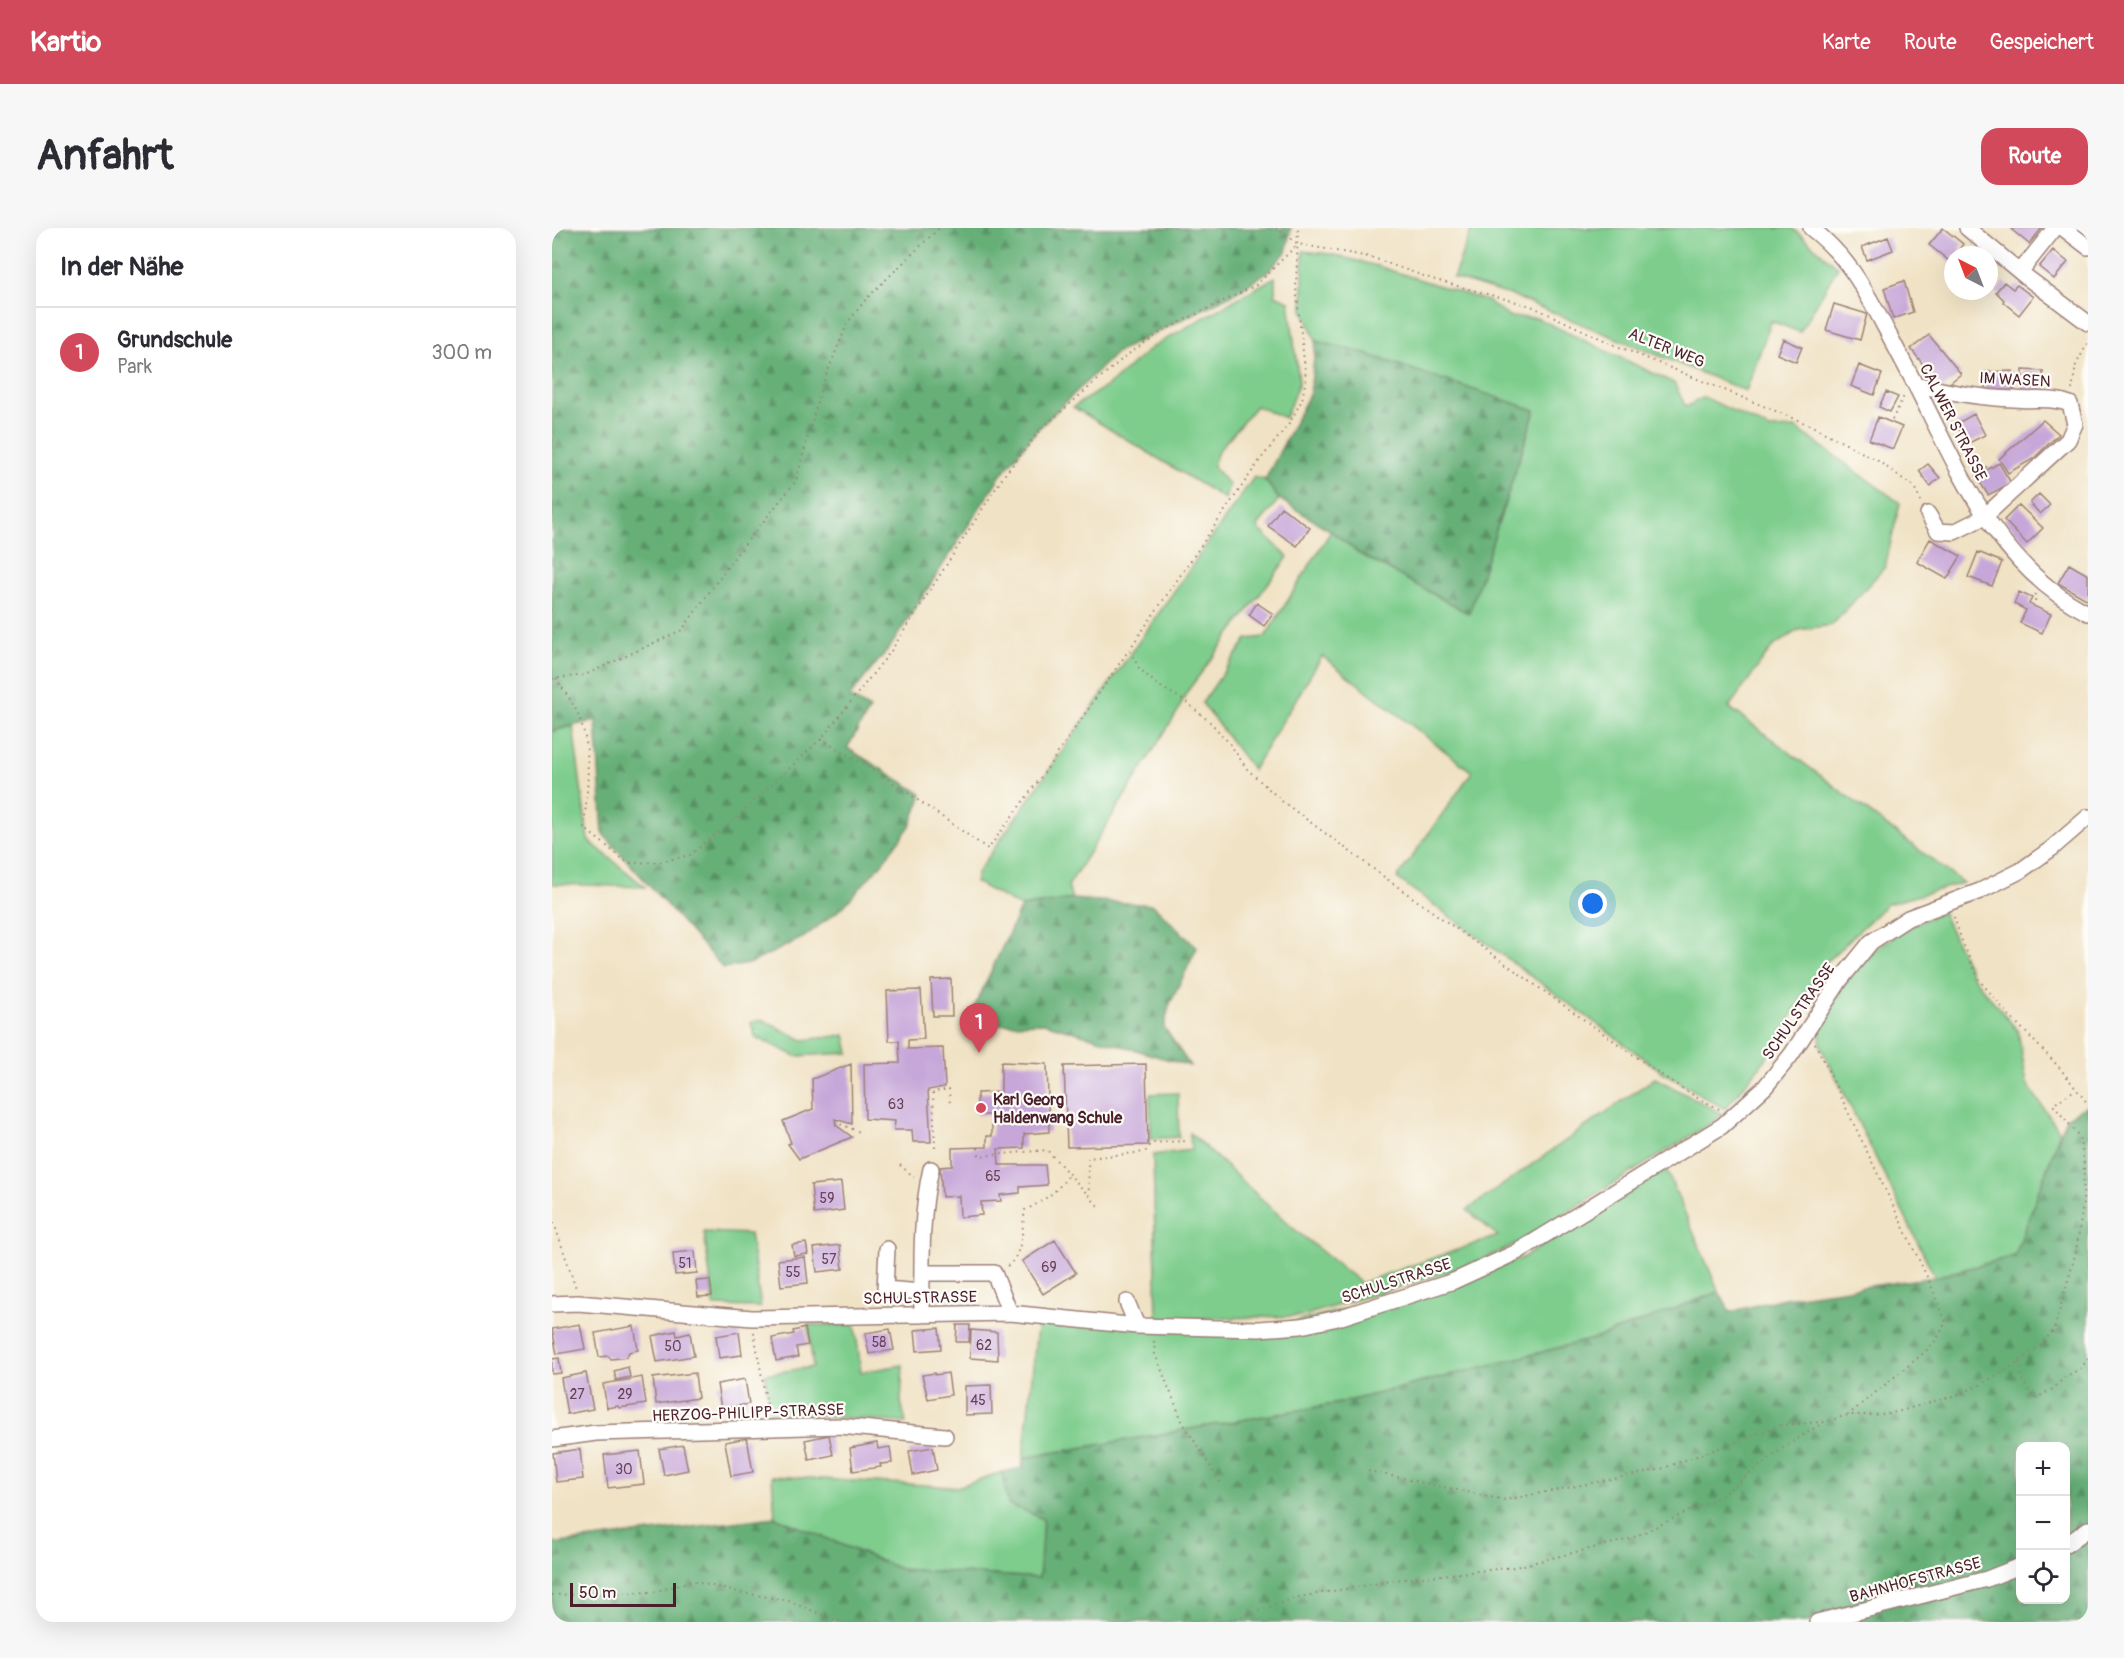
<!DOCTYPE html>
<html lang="de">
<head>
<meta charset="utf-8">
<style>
	:root { --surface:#fff; --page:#f7f7f7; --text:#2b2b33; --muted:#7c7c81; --line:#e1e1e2; --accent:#d1495b }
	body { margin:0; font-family:Pangolin,sans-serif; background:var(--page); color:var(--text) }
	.controls { position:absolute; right:18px; bottom:18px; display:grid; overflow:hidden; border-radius:12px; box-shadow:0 6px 24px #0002 }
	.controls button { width:54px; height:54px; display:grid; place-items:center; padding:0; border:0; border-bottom:2px solid var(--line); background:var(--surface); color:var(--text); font:30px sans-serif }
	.compass { position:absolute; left:1392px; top:18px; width:54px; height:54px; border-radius:50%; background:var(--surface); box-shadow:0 6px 24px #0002; rotate:318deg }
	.scale { position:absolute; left:18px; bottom:15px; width:106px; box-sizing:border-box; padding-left:6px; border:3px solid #4a1f2b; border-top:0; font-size:16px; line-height:21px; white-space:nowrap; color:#4a1f2b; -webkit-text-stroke:4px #fdfcf7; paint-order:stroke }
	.you { position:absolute; left:1041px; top:676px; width:21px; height:21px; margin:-15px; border:4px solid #fff; border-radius:50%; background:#1a73e8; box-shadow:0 0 0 9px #1a73e833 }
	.badge { display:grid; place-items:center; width:39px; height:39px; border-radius:50%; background:var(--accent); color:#fff; font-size:20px; font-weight:700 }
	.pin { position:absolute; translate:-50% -50px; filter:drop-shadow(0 2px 3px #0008) }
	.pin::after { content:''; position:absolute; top:32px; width:21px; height:18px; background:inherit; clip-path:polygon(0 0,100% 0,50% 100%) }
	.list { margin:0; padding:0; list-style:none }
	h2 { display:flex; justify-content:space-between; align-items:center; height:78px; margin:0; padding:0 24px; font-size:26px }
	h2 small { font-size:20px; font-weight:400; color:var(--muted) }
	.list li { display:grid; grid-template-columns:39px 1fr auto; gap:18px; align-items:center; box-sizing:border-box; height:90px; padding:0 24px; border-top:2px solid var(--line) }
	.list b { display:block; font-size:22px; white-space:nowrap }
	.list p { margin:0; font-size:20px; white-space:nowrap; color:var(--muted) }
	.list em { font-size:20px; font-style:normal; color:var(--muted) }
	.icon { flex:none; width:33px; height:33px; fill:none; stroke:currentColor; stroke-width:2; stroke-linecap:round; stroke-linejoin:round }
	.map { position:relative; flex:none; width:1536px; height:1394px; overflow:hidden; border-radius:18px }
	header { display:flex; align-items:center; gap:36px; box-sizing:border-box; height:84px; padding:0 30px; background:var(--accent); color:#fff }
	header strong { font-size:28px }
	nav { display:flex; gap:33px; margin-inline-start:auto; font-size:21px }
	.intro { display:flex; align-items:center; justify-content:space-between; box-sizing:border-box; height:144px; padding:0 36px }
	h1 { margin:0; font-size:42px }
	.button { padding:15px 27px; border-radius:18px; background:var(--accent); color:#fff; font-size:21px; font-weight:700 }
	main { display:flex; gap:36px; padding:0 36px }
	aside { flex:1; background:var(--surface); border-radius:18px; box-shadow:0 6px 24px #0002 }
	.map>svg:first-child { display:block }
	.grass { fill:#7ecd8d; stroke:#64765c; stroke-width:1.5 }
	.forest { fill:url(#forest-firs); stroke:#586852; stroke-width:1.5; fill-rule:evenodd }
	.building { fill:#c7a7d9 }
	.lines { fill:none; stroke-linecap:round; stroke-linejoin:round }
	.minor-casing { stroke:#9d8078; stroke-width:18 }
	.path { stroke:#9d8078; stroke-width:2; stroke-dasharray:1.5 4.5; stroke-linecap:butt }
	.minor { stroke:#fff; stroke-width:15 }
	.poi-dot { fill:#d1495b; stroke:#fdfcf7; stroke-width:2 }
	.labels { text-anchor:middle; stroke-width:4.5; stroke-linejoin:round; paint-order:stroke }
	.number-label { font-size:14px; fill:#694156 }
	.street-label { font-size:16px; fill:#4a1f2b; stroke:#fdfcf7 }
	.poi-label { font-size:16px; font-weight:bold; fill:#4a1f2b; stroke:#fdfcf7; text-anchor:start }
</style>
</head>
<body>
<header>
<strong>Kartio</strong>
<nav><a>Karte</a><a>Route</a><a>Gespeichert</a></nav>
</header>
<div class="intro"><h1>Anfahrt</h1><a class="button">Route</a></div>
<main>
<aside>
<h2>In der Nähe<small></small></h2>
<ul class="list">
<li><span class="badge">1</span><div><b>Grundschule</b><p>Park</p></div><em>300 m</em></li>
</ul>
</aside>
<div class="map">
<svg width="1536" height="1394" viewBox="0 0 1536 1394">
	<defs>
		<pattern id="forest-firs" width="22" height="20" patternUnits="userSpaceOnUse" patternTransform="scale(1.5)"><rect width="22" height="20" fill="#66b078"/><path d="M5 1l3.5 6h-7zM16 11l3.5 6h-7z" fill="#568f63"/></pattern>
	</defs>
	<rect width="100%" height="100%" fill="#fdfcf7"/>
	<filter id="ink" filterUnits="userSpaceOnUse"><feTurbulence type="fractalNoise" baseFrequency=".0167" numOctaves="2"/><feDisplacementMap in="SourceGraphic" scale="12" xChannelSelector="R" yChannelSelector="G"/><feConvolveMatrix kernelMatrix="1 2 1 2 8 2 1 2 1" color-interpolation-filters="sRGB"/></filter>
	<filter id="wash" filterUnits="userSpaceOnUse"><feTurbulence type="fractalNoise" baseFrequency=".008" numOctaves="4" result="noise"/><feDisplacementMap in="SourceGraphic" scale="24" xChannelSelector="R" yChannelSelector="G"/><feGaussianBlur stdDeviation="1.35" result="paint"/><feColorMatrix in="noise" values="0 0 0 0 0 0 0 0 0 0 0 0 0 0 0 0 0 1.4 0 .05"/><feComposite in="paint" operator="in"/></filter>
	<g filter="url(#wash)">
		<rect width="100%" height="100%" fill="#f0e2c4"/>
		<path class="grass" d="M920 0H1240L1286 39 1248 104 1219 93 1194 163 958 67 901 50Z
			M751 23 778 26 825 38 935 73 957 89 985 90 1122 155 1134 179 1152 169 1218 201 1244 200 1348 275 1333 339 1280 397 1246 402 1220 419 1177 479 1411 655 1335 676 1269 739 1214 831 1173 881 1112 845 845 650 920 544 770 428 701 542 650 475 695 411 713 409 779 303 808 326 917 385 983 183 811 125 764 113 751 82Z
			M723 49V67L737 73 747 154 733 190 704 178 666 223 661 238 677 257 673 271 521 179 558 156 600 119Z
			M702 249 713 252 727 271 705 299 736 329 634 465 626 483 516 658 520 671 469 679 423 654 425 645Z
			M21 498 36 612 93 659 0 656V503Z
			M1390 684 1421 749 1466 803 1475 856 1508 904 1463 1028 1383 1049 1269 819 1267 798 1293 755 1321 723 1358 698Z
			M210 792 251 812 293 807 297 825 244 828 203 809 199 794Z
			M1103 850 1171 886 1158 896 959 1019 913 1039 750 1088 605 1092 601 927 639 922 638 905 742 1001 809 1055 946 1008 915 982Z
			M626 865 627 909 599 911 598 866Z
			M1114 941 1167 1064 1045 1110 788 1175 471 1230 486 1091 690 1106 906 1055 970 1030Z
			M152 1004 198 1006 209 1079 162 1078Z
			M303 1096 309 1144 351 1137 349 1174 354 1195 271 1188 219 1190 213 1146 261 1139 256 1097Z
			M450 1244 456 1276 491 1290 488 1350 348 1341 223 1289 220 1248 405 1259Z"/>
		<path class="forest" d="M0 0H739L734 24 718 42 685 64 565 124 484 203 448 248 340 416 297 469 318 481 295 520 370 566 358 598 331 634 291 679 252 709 197 736 171 740 51 606 44 492 0 503Z
			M764 113 811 125 983 182 917 386 808 326 779 303 727 271 713 252 758 165Z
			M520 671 601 677 645 720 617 778 612 799 638 838 492 795 414 797 469 679Z
			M1534 878 1536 879V1394H0V1316L223 1289 348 1341 487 1350 491 1291 456 1276 450 1244 470 1240 471 1230 788 1175 1045 1110 1167 1064 1178 1084 1232 1070 1383 1049 1463 1028 1514 890ZM1468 1218H1514V1372H1468Z"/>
		<g id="blocks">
			<path class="building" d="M1391 0 1411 16 1408 20 1417 27H1401V36L1377 17Z
				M1462 0H1490L1477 16 1460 2Z
				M1336 9 1341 22 1315 32 1310 19Z
				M1501 22 1516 34 1502 51 1487 39Z
				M1352 53 1361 84 1341 91 1332 60Z
				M1452 54 1461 61 1465 57 1481 69 1467 87 1451 74 1452 72 1444 64Z
				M1282 76 1315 86 1308 112 1274 102Z
				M1377 107 1409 146 1390 161 1359 121Z
				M1231 111 1250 119 1244 134 1225 126Z
				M1307 137 1330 146 1322 167 1299 158Z
				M1471 142 1491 143V167H1471Z
				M1461 143 1462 162 1433 163 1432 144Z
				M1334 164 1346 169 1338 184 1327 179Z
				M1422 186 1433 207 1415 216 1404 196Z
				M1326 189 1350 199 1341 221 1317 212Z
				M1491 192 1507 206 1481 231 1456 245 1447 231Z
				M1447 235 1459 255 1436 267 1424 248Z
				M1376 236 1388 250 1378 258 1367 243Z
				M1487 266 1498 277 1488 286 1478 275Z
				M1467 277 1491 300 1475 316 1452 292Z
				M729 279 758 300 745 318 716 298Z
				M1378 311 1409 328 1395 351 1365 334Z
				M1426 324 1450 334 1440 358 1416 349Z
				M1517 336 1536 347V372L1506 355Z
				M1467 364 1480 370 1477 376 1499 386 1490 405 1468 395 1474 382 1462 376Z
				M705 375 721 386 712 398 697 387Z
				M399 751 400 788H381L379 752Z
				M369 762 372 811 356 812V821L391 820 393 859 376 862 379 914H361L360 902H342L343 893 313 891 312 836 348 835 347 813H337L335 763Z
				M449 834 495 836 497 904 472 906V920L446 921 447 937H493L495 957 468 959V965L448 967 449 973 429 974 430 987 408 989 407 968 390 969 388 939 400 938V920L435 919V908H440V887H425V865L449 864Z
				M299 836 300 896 283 891 284 897 300 909 247 931 236 916 239 915 231 893 261 881 260 851Z
				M594 836 596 917 515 919 512 838Z
				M289 954 292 982 262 986 259 957Z
				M503 1012 524 1045 491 1066 470 1033Z
				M254 1015 256 1026 242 1028 240 1017Z
				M288 1017 291 1041 265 1044 262 1020Z
				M143 1023 145 1045 123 1047 121 1025Z
				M253 1029 256 1055 229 1058 226 1032Z
				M158 1052 160 1068 146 1069 144 1053Z
				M28 1096 33 1121 5 1126 0 1101Z
				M405 1097H418L417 1114H404Z
				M82 1098 86 1122 77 1124 75 1129 68 1130 59 1131 56 1128 47 1129 43 1105Z
				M253 1100 256 1117 244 1119 246 1129 224 1133 220 1110 242 1106 241 1103Z
				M387 1100 389 1121 365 1123 363 1102Z
				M338 1101 342 1122 317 1126 313 1105Z
				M419 1102 445 1104 446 1132 418 1130Z
				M124 1103 125 1108 138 1105 142 1128 105 1134 100 1108Z
				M187 1104 190 1127 167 1130 164 1108Z
				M7 1130 9 1145 0 1146V1131Z
				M76 1139 78 1149 64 1152 62 1143Z
				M34 1145 41 1181 15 1186 9 1150Z
				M143 1145 146 1170 104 1176 101 1150Z
				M383 1145V1147L396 1145 399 1167 376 1171 370 1147Z
				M90 1149 94 1176 67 1180 66 1178 55 1180 51 1156Z
				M193 1151 197 1176 169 1181 165 1156Z
				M439 1157 440 1186 413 1187V1158Z
				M277 1207 281 1227 257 1232 253 1212Z
				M195 1210 201 1244 179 1248 173 1214Z
				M325 1215 326 1221 338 1219 340 1235 328 1236 329 1239 301 1243 298 1220Z
				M131 1217 136 1242 112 1247 107 1221Z
				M381 1219 385 1242 361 1247 357 1223Z
				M28 1221 31 1251 4 1254 1 1225Z
				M88 1223 92 1256 56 1260 52 1227Z"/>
		</g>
	</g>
	<g filter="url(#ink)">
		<use href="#blocks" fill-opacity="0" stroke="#9d8078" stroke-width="1.5"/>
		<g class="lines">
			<g class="minor-casing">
				<path id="minor" d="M1259 0C1297 30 1312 60 1334 101 1344 120 1354 139 1364 158 1407 243 1446 340 1536 385
					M1415 0 1473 48 1536 95
					M1511 0 1536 19
					M1468 44 1503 0
					M1363 156C1395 164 1428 170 1462 171 1481 173 1499 169 1518 176L1523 196 1516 212 1432 289 1402 304 1386 303 1376 286
					M335 1021 333 1061 370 1064
					M370 1045H442L458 1085
					M575 1074 585 1098
					M0 1076 26 1075 200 1090 458 1085 585 1098 707 1101 749 1098 786 1090 902 1053 965 1024 1170 898 1213 859 1239 827 1289 751 1319 714 1356 690 1428 663 1468 643 1499 621 1536 589
					M370 1087C370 1038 368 988 379 941
					M0 1211 44 1205 288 1198 393 1208
					M1514 1317 1536 1301
					M1265 1394 1435 1351 1468 1338"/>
			</g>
			<path class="path" d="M724 0 746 16 818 29 880 51 979 78 1065 118 1260 198 1326 233 1362 259 1369 273
				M1520 162 1524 137 1536 114
				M1340 192 1352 168
				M1422 243 1437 238
				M1483 366 1482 369 1485 377
				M578 423 587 440 604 456 633 473 659 495 678 516 695 541 731 574 850 662 1111 848 1144 869 1167 881
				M4 450C11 462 20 473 26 486 41 521 35 564 32 600L76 635 108 634 138 627 175 598 269 511 305 466 339 423 453 246 491 199 575 127 612 102 704 57 746 16
				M0 451 33 447 130 402 184 327 244 253 270 157 296 94 315 70 387 0
				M269 511 337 552 436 621 492 545 708 232 737 196 750 172 754 151 744 60 746 0
				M1402 689 1410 713 1427 752 1458 788 1507 839 1536 876
				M1263 815 1379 1057 1394 1094 1385 1111 1373 1124 1296 1187
				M283 894 308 904
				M383 920 381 864 397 861 398 877
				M426 920 427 928 495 922 548 980
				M348 937 362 949
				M537 968 536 930 593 924 600 915 634 913
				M0 989 24 1060
				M455 1038C471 1028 470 999 473 982 492 973 506 963 518 945
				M202 1104 216 1184
				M602 1113 603 1126 631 1195 670 1257
				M1467 1134 1470 1152 1482 1171 1501 1161 1513 1149 1528 1141 1536 1131
				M816 1243 953 1272 1106 1242 1230 1197 1269 1194
				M0 1367 102 1364 140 1353 185 1364 234 1372 288 1394
				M672 1394 747 1369 844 1352 963 1339 1078 1311 1169 1268 1231 1220 1272 1194 1296 1187H1321L1345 1184 1408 1166 1430 1156 1467 1134 1488 1118 1502 1102 1524 1024 1531 977 1532 936 1528 912 1524 904 1501 877 1524 861"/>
			<use href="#minor" class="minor"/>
		</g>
	</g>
	<circle class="poi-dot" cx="429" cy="880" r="6"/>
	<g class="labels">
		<g class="number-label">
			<text x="344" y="881">63</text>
			<text x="441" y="953">65</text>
			<text x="275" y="975">59</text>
			<text x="277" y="1036">57</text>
			<text x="133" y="1040">51</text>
			<text x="497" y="1044">69</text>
			<text x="241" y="1049">55</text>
			<text x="327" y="1119">58</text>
			<text x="432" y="1122">62</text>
			<text x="121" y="1123">50</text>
			<text x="25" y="1171">27</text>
			<text x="73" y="1171">29</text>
			<text x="426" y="1177">45</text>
			<text x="72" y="1246">30</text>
		</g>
		<g class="street-label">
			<text transform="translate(1115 119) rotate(22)" y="6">ALTER WEG</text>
			<text transform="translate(1463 151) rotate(3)" y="6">IM WASEN</text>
			<text transform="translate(1402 194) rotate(63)" y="6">CALWER STRASSE</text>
			<text transform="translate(1246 783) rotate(-55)" y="6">SCHULSTRASSE</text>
			<text transform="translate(844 1052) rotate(-18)" y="6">SCHULSTRASSE</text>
			<text transform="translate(368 1069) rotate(-1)" y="6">SCHULSTRASSE</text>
			<text transform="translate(196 1184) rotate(-2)" y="6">HERZOG-PHILIPP-STRASSE</text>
			<text transform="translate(1363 1351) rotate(-15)" y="6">BAHNHOFSTRASSE</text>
		</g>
		<g class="poi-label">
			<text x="441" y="877">Karl Georg<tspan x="441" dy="18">Haldenwang Schule</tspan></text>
		</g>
	</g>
</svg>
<div class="controls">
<button>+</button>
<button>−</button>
<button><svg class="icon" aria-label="locate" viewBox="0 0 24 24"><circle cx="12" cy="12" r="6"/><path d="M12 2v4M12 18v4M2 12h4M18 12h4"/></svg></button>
</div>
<svg class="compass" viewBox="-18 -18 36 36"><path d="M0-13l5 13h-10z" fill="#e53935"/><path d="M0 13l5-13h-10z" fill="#7c7c81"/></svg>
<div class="scale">50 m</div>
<div class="you"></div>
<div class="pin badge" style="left:427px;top:825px">1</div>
</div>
</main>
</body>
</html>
